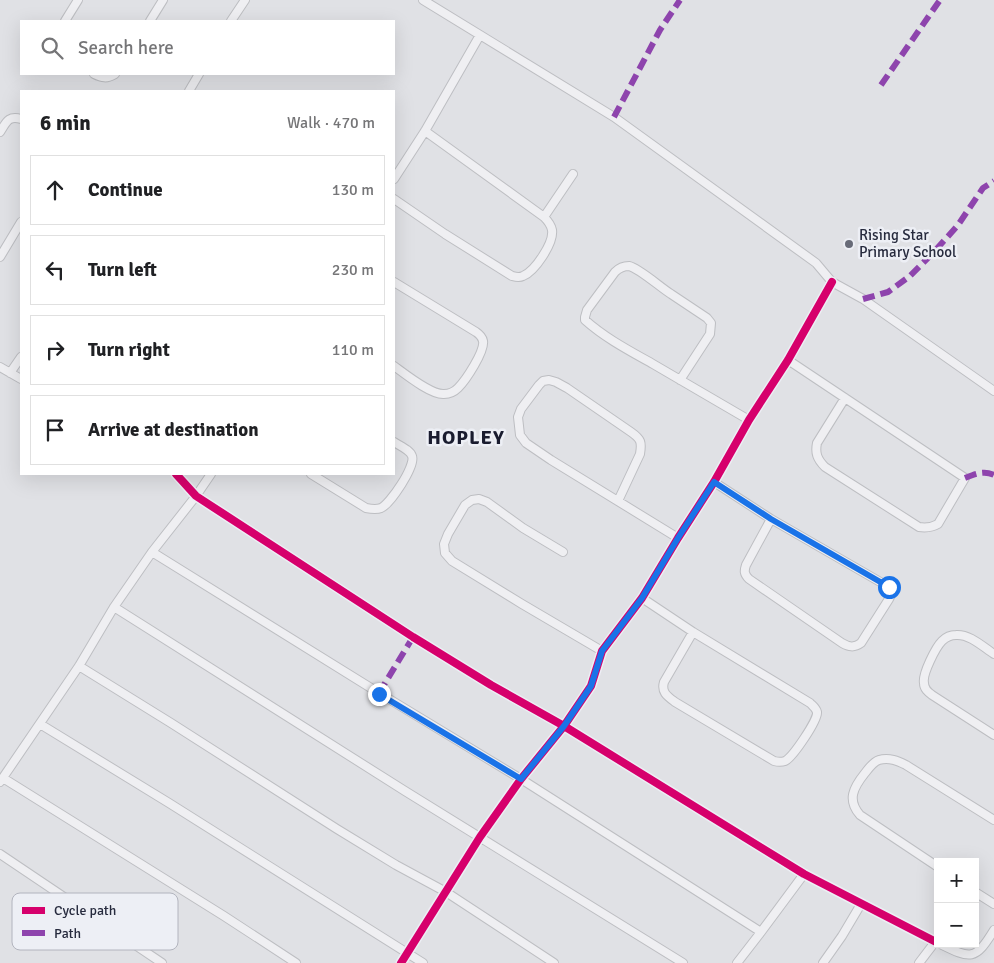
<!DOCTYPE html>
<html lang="en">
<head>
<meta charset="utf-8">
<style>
	:root { --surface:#fff; --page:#f6f6f6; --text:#202124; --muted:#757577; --line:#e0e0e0 }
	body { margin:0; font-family:Signika,sans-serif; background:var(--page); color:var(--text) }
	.controls { position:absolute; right:15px; bottom:15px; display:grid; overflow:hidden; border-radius:0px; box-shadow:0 5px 20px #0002 }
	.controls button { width:45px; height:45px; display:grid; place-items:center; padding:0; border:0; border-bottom:1px solid var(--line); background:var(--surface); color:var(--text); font:25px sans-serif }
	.stop { position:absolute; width:15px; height:15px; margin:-11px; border:4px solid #1a73e8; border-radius:50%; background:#fff }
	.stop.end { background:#1a73e8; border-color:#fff; box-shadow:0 1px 5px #0008 }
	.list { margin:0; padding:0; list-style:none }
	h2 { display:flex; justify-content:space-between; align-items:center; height:65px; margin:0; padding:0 20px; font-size:21px }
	h2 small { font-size:16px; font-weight:400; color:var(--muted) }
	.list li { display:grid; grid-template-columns:32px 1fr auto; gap:15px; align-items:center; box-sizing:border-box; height:70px; margin:0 10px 10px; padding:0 10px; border:1px solid var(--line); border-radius:0px }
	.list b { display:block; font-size:19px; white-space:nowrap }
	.list em { font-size:16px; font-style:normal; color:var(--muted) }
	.icon { flex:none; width:28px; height:28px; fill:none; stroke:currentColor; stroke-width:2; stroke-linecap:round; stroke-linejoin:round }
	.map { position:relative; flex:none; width:994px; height:963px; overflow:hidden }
	.search { position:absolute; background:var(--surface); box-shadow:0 5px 20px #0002; left:20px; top:20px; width:375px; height:55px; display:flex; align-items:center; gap:12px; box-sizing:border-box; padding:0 18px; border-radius:0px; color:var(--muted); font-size:19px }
	.panel { position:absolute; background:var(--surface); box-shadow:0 5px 20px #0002; left:20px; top:90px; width:375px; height:385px; border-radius:0px }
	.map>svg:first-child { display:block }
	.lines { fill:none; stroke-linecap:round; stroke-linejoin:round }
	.minor-casing { stroke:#bdbec2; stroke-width:10 }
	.minor { stroke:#efeff2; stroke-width:8 }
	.quiet { stroke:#8e44ad; stroke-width:6; stroke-dasharray:12 6; stroke-linecap:butt }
	.cycleway-casing { stroke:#edeff5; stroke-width:11 }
	.cycleway { stroke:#d6006c; stroke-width:8 }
	.route { stroke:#1a73e8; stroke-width:6 }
	.poi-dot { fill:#686b78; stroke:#edeff5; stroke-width:2 }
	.labels { text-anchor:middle; stroke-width:5; stroke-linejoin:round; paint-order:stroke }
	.poi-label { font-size:15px; fill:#272b3e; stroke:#edeff5; text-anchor:start }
	.district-label { font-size:20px; font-weight:bold; letter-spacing:1px; fill:#1a1c2f; stroke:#edeff5 }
	.key { fill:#edeff5; stroke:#b2b4be; stroke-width:1 }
	.key-label { font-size:14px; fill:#272b3e }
</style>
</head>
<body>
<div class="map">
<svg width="994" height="963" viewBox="0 0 994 963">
	<rect width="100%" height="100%" fill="#e0e1e5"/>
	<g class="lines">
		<g class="minor-casing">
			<path id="minor" d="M423 0 614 117 816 263 832 282 863 299 994 391
				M65 21 78 0
				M150 21 163 0
				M231 21 245 0
				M94 74C102 78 107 79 115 74
				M189 91 199 74
				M0 132C6 123 8 115 21 119
				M394 179 425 131 480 35
				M394 199 445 234 512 276C516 277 519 278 523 276 535 271 554 243 552 230 551 225 548 221 544 217L425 131
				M544 217 573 174
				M0 257 21 222
				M394 282 476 332C479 334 482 336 483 341 485 351 466 380 458 388 454 392 449 394 444 394 431 395 405 374 394 366
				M788 360 965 478 938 524C931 528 926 528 919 527L825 467C817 459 815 453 817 443L845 398
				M0 367 21 379
				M10 373 21 357
				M680 380 710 334 711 323 707 318C695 310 683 302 671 294 661 288 639 268 629 266 623 266 619 268 615 272L587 310 585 317V320C605 338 630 351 653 364 685 383 717 401 749 420
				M176 474 196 496 413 637 491 685 564 726 804 874 938 943
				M311 474 366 508C371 509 376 510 381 508 390 504 416 466 412 456 410 450 400 446 394 442
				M714 482 771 519 889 587 891 595 889 599 861 643C854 648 849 647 842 643L749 579C744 574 744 571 746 565L771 519
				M618 501 640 454C642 442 641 439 631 432L567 388 556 382 549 380 543 381 539 385 521 409 518 417 520 435 526 443 551 460 678 538
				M152 552 379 693 521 779 761 932
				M563 552 523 528 487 502 479 499 472 500 465 505 448 534 444 544 445 553 452 561 522 604 602 651
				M642 598 693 632 810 703C813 706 816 708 817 712 818 720 793 757 785 761 782 762 778 762 774 761L675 702C667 696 661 692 664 682L693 632
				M114 607 405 791 683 963
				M994 654C983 647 970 634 956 635 951 635 946 637 942 641 936 647 922 674 924 683 924 689 928 692 932 695L994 735
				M79 666 171 723 337 829 396 865 446 892 554 963
				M40 724 169 803 423 963
				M3 778 224 916 296 963
				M0 782 79 666 114 607 152 552 196 496 211 474
				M0 854 162 963
				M938 867 860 815C847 800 853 788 865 773 869 768 873 762 879 760 889 757 898 761 906 765L994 820
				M975 892 994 904
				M940 944C971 959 975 961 994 930
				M401 963 480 837 521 779 564 726 591 686 602 651 642 598 678 538 714 482 749 420 788 360 832 282
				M737 963 761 932 804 874
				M823 963 842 936 861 904
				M919 963 935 942"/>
		</g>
		<use href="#minor" class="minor"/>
		<path class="quiet" d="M881 85 940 0
			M614 117 660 30 680 0
			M863 299 888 292 910 276 934 252 958 225 983 188 994 181
			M965 478C975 474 984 470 994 475
			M379 693 413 637"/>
		<g class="cycleway-casing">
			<path id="cycleway" d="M176 474 196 496 413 637 491 685 564 726 804 874 938 943
				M401 963 480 837 521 779 564 726 591 686 602 651 642 598 678 538 714 482 749 420 788 360 832 282"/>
		</g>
		<use href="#cycleway" class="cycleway"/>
	</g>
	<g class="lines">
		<path class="route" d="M379 694 521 779 564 726 591 686 602 651 642 598 678 538 714 482 771 519 889 587"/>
	</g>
	<circle class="poi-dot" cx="849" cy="244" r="5"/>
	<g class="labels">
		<g class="poi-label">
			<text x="859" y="240">Rising Star<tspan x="859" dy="17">Primary School</tspan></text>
		</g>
		<g class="district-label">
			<text x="466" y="444">HOPLEY</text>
		</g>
	</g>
	<rect x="12" y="893" width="166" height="57" rx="8" class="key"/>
	<rect x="22" y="907" width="23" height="7" fill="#d6006c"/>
	<rect x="22" y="930" width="23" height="6" fill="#8e44ad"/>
	<g class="key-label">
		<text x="54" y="915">Cycle path</text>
		<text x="54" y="938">Path</text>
	</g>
</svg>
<div class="controls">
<button>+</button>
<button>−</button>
</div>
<div class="stop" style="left:889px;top:587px"></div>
<div class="stop end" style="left:379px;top:694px"></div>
<div class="search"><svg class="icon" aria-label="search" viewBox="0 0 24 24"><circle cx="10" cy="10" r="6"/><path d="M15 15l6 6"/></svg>Search here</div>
<section class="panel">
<h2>6 min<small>Walk · 470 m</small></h2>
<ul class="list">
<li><svg class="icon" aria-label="ahead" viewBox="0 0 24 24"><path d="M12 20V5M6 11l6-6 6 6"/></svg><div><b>Continue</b></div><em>130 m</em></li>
<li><svg class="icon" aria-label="left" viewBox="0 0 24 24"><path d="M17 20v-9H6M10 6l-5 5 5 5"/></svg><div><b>Turn left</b></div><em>230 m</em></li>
<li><svg class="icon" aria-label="right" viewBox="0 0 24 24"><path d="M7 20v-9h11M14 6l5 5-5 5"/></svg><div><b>Turn right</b></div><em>110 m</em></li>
<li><svg class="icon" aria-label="arrive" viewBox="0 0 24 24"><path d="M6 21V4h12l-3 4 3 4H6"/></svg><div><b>Arrive at destination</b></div></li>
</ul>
</section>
</div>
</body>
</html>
